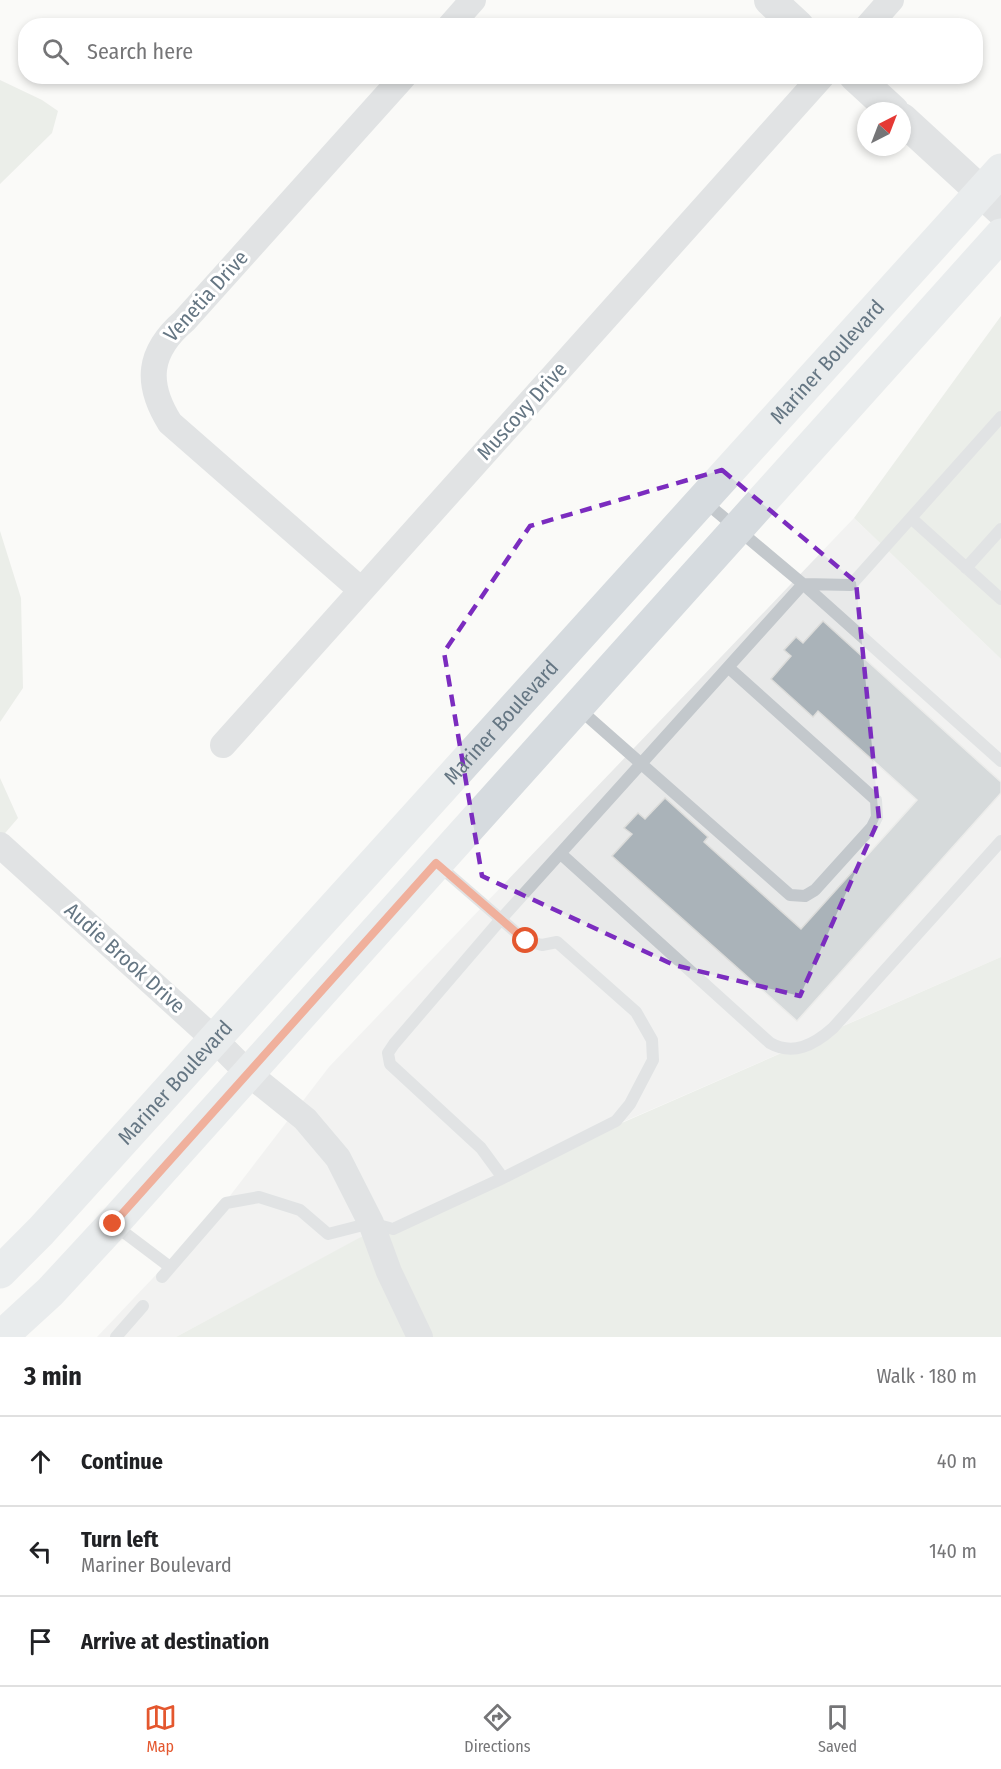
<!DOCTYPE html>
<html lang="en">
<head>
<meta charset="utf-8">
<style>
	:root { --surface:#fff; --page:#f6f6f6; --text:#202124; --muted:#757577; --line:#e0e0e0; --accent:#e4572e }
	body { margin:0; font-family:"Fira Sans Condensed",sans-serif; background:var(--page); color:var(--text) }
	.compass { position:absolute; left:857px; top:102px; width:54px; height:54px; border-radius:50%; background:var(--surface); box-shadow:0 3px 9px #0003; rotate:42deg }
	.stop { position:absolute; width:18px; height:18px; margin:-14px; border:4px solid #e4572e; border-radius:50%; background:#fff }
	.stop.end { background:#e4572e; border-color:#fff; box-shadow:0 2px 6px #0008 }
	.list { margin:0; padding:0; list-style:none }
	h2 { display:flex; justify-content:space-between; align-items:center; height:78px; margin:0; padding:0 24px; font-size:26px }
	h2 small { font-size:20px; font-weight:400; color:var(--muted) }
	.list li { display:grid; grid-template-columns:39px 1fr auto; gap:18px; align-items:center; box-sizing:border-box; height:90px; padding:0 24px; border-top:2px solid var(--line) }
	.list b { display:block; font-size:22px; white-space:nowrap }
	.list p { margin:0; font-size:20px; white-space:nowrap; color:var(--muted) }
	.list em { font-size:20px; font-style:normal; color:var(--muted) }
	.icon { flex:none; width:33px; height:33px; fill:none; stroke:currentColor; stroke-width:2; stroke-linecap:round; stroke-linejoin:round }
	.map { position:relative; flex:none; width:1001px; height:1337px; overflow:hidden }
	.search { position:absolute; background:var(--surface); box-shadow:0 3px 9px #0003; left:18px; right:18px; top:18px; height:66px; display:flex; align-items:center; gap:15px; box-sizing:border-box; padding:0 21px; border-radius:24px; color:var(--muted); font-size:22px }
	.sheet { height:348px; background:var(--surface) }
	nav { display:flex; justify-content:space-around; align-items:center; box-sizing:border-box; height:84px; border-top:2px solid var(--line); background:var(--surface); font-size:16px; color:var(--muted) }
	nav a { display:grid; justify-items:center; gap:3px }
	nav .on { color:var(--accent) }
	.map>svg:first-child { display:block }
	.built { fill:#e8e9e9 }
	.green { fill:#dadfd7 }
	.building { fill:#aab3b9; stroke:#dcdcda; stroke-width:1.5 }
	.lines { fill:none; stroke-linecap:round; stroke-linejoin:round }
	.service { stroke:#c3c8cc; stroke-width:12 }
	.minor { stroke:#c3c8cc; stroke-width:26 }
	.tertiary { stroke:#c3c8cc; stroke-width:32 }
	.secondary { stroke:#d6dbdf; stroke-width:33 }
	.route { stroke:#e4572e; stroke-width:8 }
	.marked { fill:none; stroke:#7b2cbf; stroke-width:4.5; stroke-dasharray:12 8; stroke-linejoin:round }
	.labels { text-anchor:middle; stroke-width:6; stroke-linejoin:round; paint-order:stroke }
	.street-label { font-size:21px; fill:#657683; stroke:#fff }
</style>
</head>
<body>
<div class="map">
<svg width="1001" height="1337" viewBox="0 0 1001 1337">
	<rect width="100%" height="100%" fill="#fafaf8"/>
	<path class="built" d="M854 518 1001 659V957L373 1231 176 1337H97L226 1201 329 1067Z"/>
	<path class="green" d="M0 80 42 100 58 111 52 133 0 184Z
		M1001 316V659L854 518Z
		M0 531 21 598 23 688 0 722Z
		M0 778 18 818 0 839Z
		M1001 957V1337H176L359 1238Z"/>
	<path class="building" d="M823 621 1001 782V793L797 1021 612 856 632 834 624 828 638 813 645 819 665 798 708 837 704 842 801 929 917 800 818 711 813 717 771 679 791 656 784 650 796 637 803 643Z"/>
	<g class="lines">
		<path class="service" d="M704 501 803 584 1001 761
			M911 518 1001 599
			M966 568 1001 529
			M578 708 790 895 805 896 815 890 872 827 877 817 876 800 729 668
			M561 854 770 1043C793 1056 814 1045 833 1028L1001 841
			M437 864 526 941 542 945 557 942 636 1012 652 1040 653 1060 630 1104 616 1121 503 1178
			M113 1224 170 1267
			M162 1277 226 1203 259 1197 300 1210 328 1234 371 1223 393 1229 503 1178 481 1148 390 1064 388 1053 394 1044 502 918 803 584 851 585 1001 417
			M116 1337 143 1306"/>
		<path class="minor" d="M450 26 473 0
			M868 26 891 0
			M361 590 170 423C145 383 148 352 184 321L404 76
			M223 745 822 76
			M0 845 215 1040 248 1073 305 1119 338 1158 371 1223 389 1272 420 1337"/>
		<path class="tertiary" d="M770 0 798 26
			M855 76 893 111
			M902 119 1001 210"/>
		<g class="secondary">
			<path id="s1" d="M0 1272 41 1231 1001 170"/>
			<path d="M1 1337 50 1292 113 1224 1001 235"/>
		</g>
	</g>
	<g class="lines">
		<path class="route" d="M113 1224 436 863 526 941"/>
	</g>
	<path d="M0 0H1001V1337H0ZM722 470 856 582 879 819 800 996 674 965 482 876 444 652 530 526Z" fill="#fafaf8" fill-opacity=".55" fill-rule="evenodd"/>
	<path class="marked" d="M722 470 856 582 879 819 800 996 674 965 482 876 444 652 530 526Z"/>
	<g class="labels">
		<g class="street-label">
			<text transform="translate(206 296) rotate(-48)" y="7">Venetia Drive</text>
			<text dy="7" stroke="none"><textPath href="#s1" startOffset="1230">Mariner Boulevard</textPath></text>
			<text transform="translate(522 411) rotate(-48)" y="7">Muscovy Drive</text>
			<text dy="7" stroke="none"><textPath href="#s1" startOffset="744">Mariner Boulevard</textPath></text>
			<text transform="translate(125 958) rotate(42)" y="7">Audie Brook Drive</text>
			<text dy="7" stroke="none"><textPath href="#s1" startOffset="258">Mariner Boulevard</textPath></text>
		</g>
	</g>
</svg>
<svg class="compass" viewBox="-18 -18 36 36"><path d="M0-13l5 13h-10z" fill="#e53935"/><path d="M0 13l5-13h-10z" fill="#757577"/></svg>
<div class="stop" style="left:526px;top:941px"></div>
<div class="stop end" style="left:113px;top:1224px"></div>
<div class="search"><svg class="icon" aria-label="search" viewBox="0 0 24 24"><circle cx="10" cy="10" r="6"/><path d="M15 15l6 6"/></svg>Search here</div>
</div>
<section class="sheet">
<h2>3 min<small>Walk · 180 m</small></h2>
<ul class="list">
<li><svg class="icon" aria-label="ahead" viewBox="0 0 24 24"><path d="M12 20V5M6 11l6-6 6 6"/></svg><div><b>Continue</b></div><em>40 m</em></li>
<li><svg class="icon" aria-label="left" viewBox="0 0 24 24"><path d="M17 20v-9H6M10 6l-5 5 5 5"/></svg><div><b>Turn left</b><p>Mariner Boulevard</p></div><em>140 m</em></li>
<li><svg class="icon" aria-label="arrive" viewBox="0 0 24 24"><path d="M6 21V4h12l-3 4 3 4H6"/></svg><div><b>Arrive at destination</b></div></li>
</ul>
</section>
<nav>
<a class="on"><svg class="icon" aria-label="map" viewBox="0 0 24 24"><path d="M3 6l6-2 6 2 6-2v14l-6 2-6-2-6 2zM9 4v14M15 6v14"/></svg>Map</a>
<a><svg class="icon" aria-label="directions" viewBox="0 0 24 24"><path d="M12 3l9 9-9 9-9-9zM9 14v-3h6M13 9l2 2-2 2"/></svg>Directions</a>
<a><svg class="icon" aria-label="saved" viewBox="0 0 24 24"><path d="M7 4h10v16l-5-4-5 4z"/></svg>Saved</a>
</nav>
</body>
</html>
